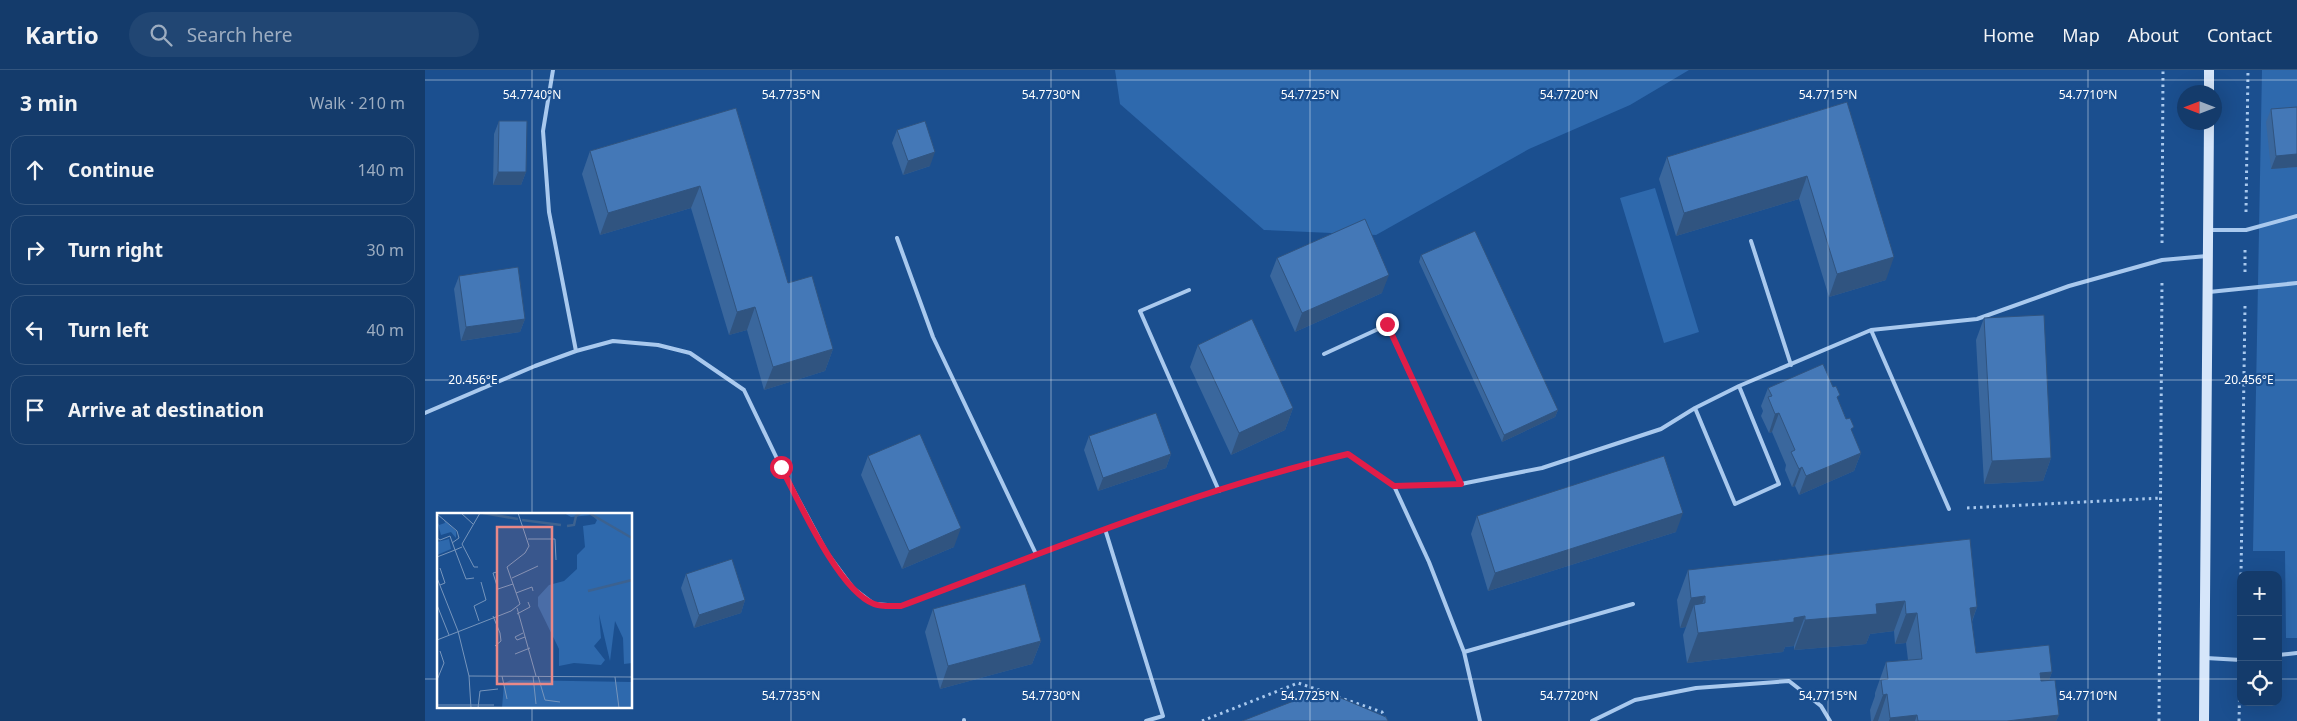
<!DOCTYPE html>
<html lang="en">
<head>
<meta charset="utf-8">
<style>
	:root { --surface:#143b6b; --page:#214673; --text:#f1f3f6; --muted:#9dadc1; --line:#33557e }
	body { margin:0; font-family:"Noto Sans",sans-serif; background:var(--page); color:var(--text) }
	.controls { position:absolute; right:15px; bottom:15px; display:grid; overflow:hidden; border-radius:10px; box-shadow:0 5px 20px #0002 }
	.controls button { width:45px; height:45px; display:grid; place-items:center; padding:0; border:0; border-bottom:1px solid var(--line); background:var(--surface); color:var(--text); font:25px sans-serif }
	.compass { position:absolute; left:1752px; top:15px; width:45px; height:45px; border-radius:50%; background:var(--surface); box-shadow:0 5px 20px #0002; rotate:270deg }
	.stop { position:absolute; width:15px; height:15px; margin:-11px; border:4px solid #e11d48; border-radius:50%; background:#fff }
	.stop.end { background:#e11d48; border-color:#fff; box-shadow:0 1px 5px #0008 }
	.list { margin:0; padding:0; list-style:none }
	h2 { display:flex; justify-content:space-between; align-items:center; height:65px; margin:0; padding:0 20px; font-size:21px }
	h2 small { font-size:16px; font-weight:400; color:var(--muted) }
	.list li { display:grid; grid-template-columns:32px 1fr auto; gap:15px; align-items:center; box-sizing:border-box; height:70px; margin:0 10px 10px; padding:0 10px; border:1px solid var(--line); border-radius:15px }
	.list b { display:block; font-size:19px; white-space:nowrap }
	.list em { font-size:16px; font-style:normal; color:var(--muted) }
	.icon { flex:none; width:28px; height:28px; fill:none; stroke:currentColor; stroke-width:2; stroke-linecap:round; stroke-linejoin:round }
	.map { position:relative; flex:none; width:1872px; height:651px; overflow:hidden }
	header { display:flex; align-items:center; gap:30px; box-sizing:border-box; height:70px; padding:0 25px; background:var(--surface); border-bottom:1px solid var(--line) }
	header strong { font-size:24px }
	nav { display:flex; gap:28px; margin-inline-start:auto; font-size:18px }
	.search { width:350px; height:45px; background:var(--page); display:flex; align-items:center; gap:12px; box-sizing:border-box; padding:0 18px; border-radius:28px; color:var(--muted); font-size:19px }
	main { display:flex }
	aside { flex:1; background:var(--surface) }
	.map>svg:first-child { display:block }
	.green { fill:#2e69ad }
	.lines { fill:none; stroke-linecap:round; stroke-linejoin:round }
	.path { stroke:#a9c9ee; stroke-width:3; stroke-dasharray:2.5 4; stroke-linecap:butt }
	.service { stroke:#a9c9ee; stroke-width:4 }
	.secondary { stroke:#d6e6fa; stroke-width:10 }
	.wall { fill:#3a679d }
	.shaded-wall { fill:#305480 }
	.building { fill:#4478b7; stroke:#305480 }
	.route { stroke:#e11d48; stroke-width:6 }
	.ticks { fill:none; stroke:#fff; stroke-width:1; stroke-opacity:0.45 }
	.inset-river { fill:none; stroke:#3c6290; stroke-width:2.5 }
	.inset-road { fill:none; stroke:#7695bc; stroke-width:1 }
	.view { fill:#e88989; fill-opacity:0.15; stroke:#e88989; stroke-width:2.5 }
	.inset-edge { fill:none; stroke:#fff; stroke-width:2.5 }
	.ticks-label { font-size:12px; text-anchor:middle; fill:#fff; stroke:#1b4f8f; stroke-width:4.5; stroke-linejoin:round; paint-order:stroke }
</style>
</head>
<body>
<header>
<strong>Kartio</strong>
<div class="search"><svg class="icon" aria-label="search" viewBox="0 0 24 24"><circle cx="10" cy="10" r="6"/><path d="M15 15l6 6"/></svg>Search here</div>
<nav><a>Home</a><a>Map</a><a>About</a><a>Contact</a></nav>
</header>
<main>
<aside>
<h2>3 min<small>Walk · 210 m</small></h2>
<ul class="list">
<li><svg class="icon" aria-label="ahead" viewBox="0 0 24 24"><path d="M12 20V5M6 11l6-6 6 6"/></svg><div><b>Continue</b></div><em>140 m</em></li>
<li><svg class="icon" aria-label="right" viewBox="0 0 24 24"><path d="M7 20v-9h11M14 6l5 5-5 5"/></svg><div><b>Turn right</b></div><em>30 m</em></li>
<li><svg class="icon" aria-label="left" viewBox="0 0 24 24"><path d="M17 20v-9H6M10 6l-5 5 5 5"/></svg><div><b>Turn left</b></div><em>40 m</em></li>
<li><svg class="icon" aria-label="arrive" viewBox="0 0 24 24"><path d="M6 21V4h12l-3 4 3 4H6"/></svg><div><b>Arrive at destination</b></div></li>
</ul>
</aside>
<div class="map">
<svg width="1872" height="651" viewBox="0 0 1872 651">
	<rect width="100%" height="100%" fill="#1b4f8f"/>
	<path class="green" d="M690 0H1264L1205 35 1104 79 951 165 839 160 695 34Z
		M1837 0H1872V568H1861L1860 481H1828Z
		M1230 118 1274 262 1239 273 1195 128Z"/>
	<g class="lines">
		<path class="path" d="M1821 142 1823 0
			M1737 173 1738 0
			M1820 202V178
			M1542 438 1736 428
			M1816 505 1820 236
			M1815 573 1816 533
			M913 627 957 642 961 651
			M777 651 873 613 897 621
			M1734 651 1737 209
			M1814 651 1815 606"/>
		<path class="service" d="M128 0 118 61 124 142 151 281
			M1785 160H1821L1872 146
			M472 168 508 267 611 484
			M1326 171 1366 295
			M764 220 715 241 794 421
			M1784 222 1872 213
			M1446 260 1524 439
			M899 284 962 255 1036 414
			M1270 338 1310 434 1354 414 1314 316
			M0 343 110 296 151 281 188 271 233 275 265 283 319 320 356 397 402 483 428 518 449 534 476 536C623 481 770 420 923 384L969 416 1004 492 1039 582 1055 651
			M969 416 1036 414 1117 398 1236 359 1270 338 1314 316 1446 260 1552 249 1644 216 1737 190 1782 186
			M680 459 738 646 721 651
			M1039 582 1208 534
			M1853 585 1872 583
			M1781 588 1816 590
			M539 650V651
			M1167 651 1210 630 1271 618 1364 611 1396 636 1405 651"/>
		<path class="secondary" d="M1784 22V0
			M1779 651 1784 52"/>
	</g>
	<path class="wall" d="M1422 32 1461 210 1404 227 1374 129 1251 166 1234 109 1242 87Z
		M1872 37V97L1846 99 1841 52 1846 39Z
		M311 38 363 213 408 279 400 301 339 320 322 260 304 265 266 138 175 165 157 104 165 81Z
		M74 51 101 102 96 115H68L69 64Z
		M472 60 505 96 478 105 467 73Z
		M996 185 1133 340 1130 347 1077 372 994 192Z
		M852 188 957 223 870 262 845 206Z
		M34 206 100 249 95 262 36 271 29 219Z
		M1559 248 1626 388 1618 411 1559 414 1551 270Z
		M773 275 868 338 860 360 806 385 765 297Z
		M1343 318 1413 330 1436 383 1429 401 1374 425 1370 416 1367 417 1360 400 1361 395 1347 362 1344 363 1336 346 1338 341 1336 336Z
		M664 366 746 384 741 398 673 421 659 380Z
		M443 386 529 477 477 499 436 405Z
		M1052 446 1251 462 1063 521 1046 464Z
		M1263 500 1552 537 1547 552 1551 583 1627 602 1624 610 1634 645 1631 651H1446L1445 640 1450 626V623L1461 592 1483 590 1481 573 1470 574 1469 561 1445 564 1441 574 1369 580V576L1360 577 1358 582 1262 593 1258 565 1261 557 1255 558 1252 530Z
		M261 504 320 530 316 543 269 558 256 518Z
		M508 539 616 571 607 594 515 619 500 562Z"/>
	<path class="shaded-wall" d="M510 82 505 96 478 105 483 91Z
		M1872 84V97L1846 99 1851 86Z
		M73 102H101L96 115H68Z
		M1382 106 1374 129 1251 166 1259 143Z
		M275 116 266 138 175 165 183 143Z
		M1469 187 1461 210 1404 227 1412 204Z
		M964 205 957 223 870 262 877 243Z
		M330 237 322 260 304 265 312 242Z
		M100 249 95 262 36 271 41 257Z
		M408 279 400 301 339 320 348 297Z
		M868 338 860 360 806 385 814 363Z
		M1133 340 1130 347 1077 372 1079 365Z
		M1354 343 1347 362 1344 363 1350 344Z
		M1436 383 1429 401 1374 425 1381 406Z
		M746 384 741 398 673 421 678 408Z
		M1626 388 1618 411 1559 414 1567 391Z
		M1377 397 1370 416 1367 417 1374 399Z
		M1258 443 1251 462 1063 521 1070 503Z
		M536 458 529 477 477 499 484 481Z
		M1280 526 1271 550 1269 535 1261 557 1255 558 1266 528Z
		M320 530 316 543 269 558 274 545Z
		M1480 531 1469 561 1445 564 1441 574 1369 580 1380 550 1451 534Z
		M1552 537 1541 567 1545 538Z
		M1492 543 1481 573 1470 574 1481 544Z
		M1380 546 1369 576 1360 577 1358 582 1262 593 1273 563Z
		M616 571 607 594 515 619 523 596Z
		M1627 602 1616 632 1615 603Z
		M1462 624 1453 651H1448L1458 625Z
		M1492 645 1490 651H1464L1465 648Z
		M1634 645 1631 651H1582Z"/>
	<path class="building" d="M1422 32 1469 187 1412 204 1382 106 1259 143 1242 87Z
		M1872 37V84L1851 86 1846 39Z
		M311 38 363 213 387 206 408 279 348 297 330 237 312 242 275 116 183 143 165 81Z
		M74 51H102L101 102H73Z
		M500 51 510 82 483 91 472 60Z
		M940 149 964 205 877 243 852 188Z
		M1050 161 1133 340 1079 365 996 185Z
		M93 197 100 249 41 257 34 206Z
		M1619 245 1626 388 1567 391 1559 248Z
		M827 249 868 338 814 363 773 275Z
		M1398 294 1408 317 1411 316 1415 325 1412 327 1421 349 1425 348 1429 357 1426 359 1436 383 1381 406 1377 397 1374 399 1366 382 1370 380 1354 343 1350 344 1343 327 1347 326 1343 318Z
		M731 343 746 384 678 408 664 366Z
		M495 364 536 458 484 481 443 386Z
		M1239 386 1258 443 1070 503 1052 446Z
		M1545 469 1552 537 1545 538 1551 583 1624 575 1627 602 1615 603 1616 611 1630 610 1634 645 1582 651H1493L1492 645 1465 648 1462 624 1458 625 1456 610 1463 609 1461 592 1497 589 1492 543 1481 544 1480 531 1451 534 1452 544 1380 550V546L1369 548V552L1273 563 1269 535 1280 533V526L1266 528 1263 500Z
		M307 489 320 530 274 545 261 504Z
		M600 514 616 571 523 596 508 539Z
		M897 620 961 647 963 651H817Z"/>
	<g class="lines">
		<path class="route" d="M356 397C374 431 413 520 449 534 456 537 468 536 476 536 623 481 770 420 923 384L969 416 1036 414 962 254"/>
	</g>
	<path class="ticks" d="M107 0V445M366 0V651M626 0V651M885 0V651M1144 0V651M1403 0V651M1663 0V651M0 10H1872M0 310H1872M0 609H14M206 609H1816M1853 609H1872M107 637V651"/>
	<g transform="translate(12 443)">
		<rect width="195" height="195" fill="#1b4f8f"/>
		<path d="M127 0H195V150L187 151 186 125 178 108 173 148 162 101 164 125 157 133 168 147 164 152 137 150 122 153V136L101 93V84L112 72 127 68 140 56V42L148 34 146 13 158 11 160 7 155 2 134 4ZM7 7 19 18V25L14 19 4 22 0 8 2 12 8 10ZM12 26 14 36 0 42V29ZM74 167 195 169V195H65L67 170Z" fill="#2e69ad"/>
		<path class="inset-river" d="M46 0 81 6M152 0 195 25M85 7 124 12M130 13 137 12 139 3 144 0M151 78 195 67"/>
		<path class="inset-road" d="M24 0 36 11M0 1 20 18 22 25 15 30M0 25 3 27 13 23 18 37 0 44M91 26H118L119 47M25 34 18 37 29 66 37 65M41 54H37L25 31 43 0M3 55 8 70 3 72M60 59 56 60 61 76 76 71M0 65 21 118 32 163M75 65 101 53M79 80 95 74 96 78M0 92 12 122M80 95 99 163M80 101 93 94 91 89M56 103 63 120 64 128 58 133M42 108 37 93 49 87 44 69M86 120 78 124 80 127 88 124M0 127 74 98 83 91 70 54 88 40 92 33 81 0M78 141 93 135M0 144V127M65 163 70 186M96 163 99 191M101 163 108 187 123 189M178 164 182 195M0 167 7 150 3 138M0 192H57M34 195 32 163 195 164M41 195 43 178 61 176"/>
		<path class="view" d="M60 14H115V171H60Z"/>
		<rect width="195" height="195" class="inset-edge"/>
	</g>
	<g class="ticks-label">
		<text x="107" y="29">54.7740°N</text>
		<text x="366" y="29">54.7735°N</text>
		<text x="626" y="29">54.7730°N</text>
		<text x="885" y="29">54.7725°N</text>
		<text x="1144" y="29">54.7720°N</text>
		<text x="1403" y="29">54.7715°N</text>
		<text x="1663" y="29">54.7710°N</text>
		<text x="1824" y="314">20.456°E</text>
		<text x="48" y="314">20.456°E</text>
		<text x="366" y="630">54.7735°N</text>
		<text x="626" y="630">54.7730°N</text>
		<text x="885" y="630">54.7725°N</text>
		<text x="1144" y="630">54.7720°N</text>
		<text x="1403" y="630">54.7715°N</text>
		<text x="1663" y="630">54.7710°N</text>
	</g>
</svg>
<div class="controls">
<button>+</button>
<button>−</button>
<button><svg class="icon" aria-label="locate" viewBox="0 0 24 24"><circle cx="12" cy="12" r="6"/><path d="M12 2v4M12 18v4M2 12h4M18 12h4"/></svg></button>
</div>
<svg class="compass" viewBox="-18 -18 36 36"><path d="M0-13l5 13h-10z" fill="#e53935"/><path d="M0 13l5-13h-10z" fill="#9dadc1"/></svg>
<div class="stop" style="left:356px;top:397px"></div>
<div class="stop end" style="left:962px;top:254px"></div>
</div>
</main>
</body>
</html>
